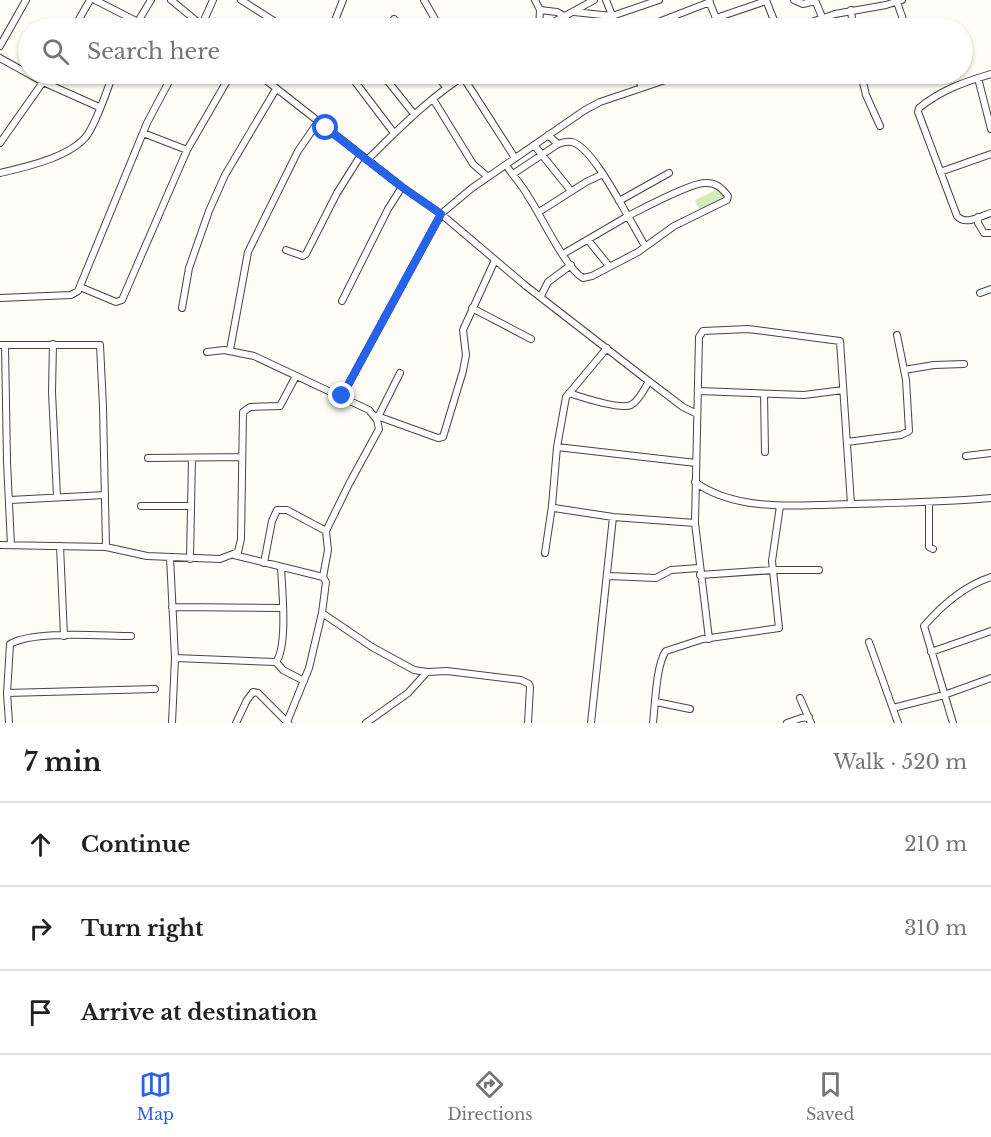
<!DOCTYPE html>
<html lang="en">
<head>
<meta charset="utf-8">
<style>
	:root { --surface:#fff; --page:#f6f6f6; --text:#202124; --muted:#757577; --line:#e0e0e0; --accent:#2563eb }
	body { margin:0; font-family:"Libre Baskerville",serif; background:var(--page); color:var(--text) }
	.stop { position:absolute; width:18px; height:18px; margin:-14px; border:4px solid #2563eb; border-radius:50%; background:#fff }
	.stop.end { background:#2563eb; border-color:#fff; box-shadow:0 2px 6px #0008 }
	.list { margin:0; padding:0; list-style:none }
	h2 { display:flex; justify-content:space-between; align-items:center; height:78px; margin:0; padding:0 24px; font-size:26px }
	h2 small { font-size:20px; font-weight:400; color:var(--muted) }
	.list li { display:grid; grid-template-columns:39px 1fr auto; gap:18px; align-items:center; box-sizing:border-box; height:84px; padding:0 24px; border-top:2px solid var(--line) }
	.list b { display:block; font-size:22px; white-space:nowrap }
	.list em { font-size:20px; font-style:normal; color:var(--muted) }
	.icon { flex:none; width:33px; height:33px; fill:none; stroke:currentColor; stroke-width:2; stroke-linecap:round; stroke-linejoin:round }
	.map { position:relative; flex:none; width:991px; height:723px; overflow:hidden }
	.search { position:absolute; background:var(--surface); box-shadow:0 2px 4px #0004; left:18px; right:18px; top:18px; height:66px; display:flex; align-items:center; gap:15px; box-sizing:border-box; padding:0 21px; border-radius:33px; color:var(--muted); font-size:22px }
	.sheet { height:330px; background:var(--surface) }
	nav { display:flex; justify-content:space-around; align-items:center; box-sizing:border-box; height:84px; border-top:2px solid var(--line); background:var(--surface); font-size:16px; color:var(--muted) }
	nav a { display:grid; justify-items:center; gap:3px }
	nav .on { color:var(--accent) }
	.map>svg:first-child { display:block }
	.green { fill:#d5ebbd }
	.lines { fill:none; stroke-linecap:round; stroke-linejoin:round }
	.minor-casing { stroke:#444; stroke-width:8 }
	.minor { stroke:#fff; stroke-width:6 }
	.route { stroke:#2563eb; stroke-width:8 }
</style>
</head>
<body>
<div class="map">
<svg width="991" height="723" viewBox="0 0 991 723">
	<rect width="100%" height="100%" fill="#fffdf5"/>
	<path class="green" d="M718 189 724 193 722 195 724 199 700 211 695 200Z"/>
	<g class="lines">
		<g class="minor-casing">
			<path id="minor" d="M95 0 138 22
				M171 0 205 28
				M241 0 285 28
				M424 0 440 28
				M535 0 540 10 539 28
				M606 0 617 28
				M766 0 777 28
				M794 0 803 4 815 1
				M815 0 822 17
				M709 1 720 28
				M897 2 906 28
				M540 10 557 12 566 17
				M851 10 853 28
				M574 12 612 16 659 0
				M716 18 766 1
				M394 19 401 28
				M201 27 213 0
				M74 28 90 0
				M134 28 151 0
				M332 28 343 0
				M543 28 594 0
				M643 28 710 2
				M702 28 718 23
				M794 28 835 14 886 5 902 0
				M0 46 26 0
				M0 58 43 82 0 143
				M48 74 43 82 99 107
				M258 74 402 187 441 214 526 286 642 376 683 407 697 414
				M382 74 414 114
				M436 74 446 87
				M636 74 642 87
				M861 74 866 95 880 126
				M991 74C964 82 941 90 919 108L918 112 957 216C966 226 980 216 991 213
				M463 77 515 158
				M978 78 991 129
				M356 83 394 133
				M433 99 473 164 488 177
				M143 133 187 150
				M534 145 571 191
				M367 160C399 129 430 97 467 74
				M506 165C513 176 522 185 528 196 541 215 565 268 583 278L592 276 638 252 674 226 727 200 728 196C721 187 715 182 704 183 688 184 644 208 628 216 618 199 591 147 572 142 567 141 563 142 558 144L548 135
				M940 172 991 154
				M0 173C26 167 72 157 88 134 99 116 106 93 113 74
				M513 174 558 144
				M619 201 669 173
				M539 212 586 182 603 174
				M978 217V223L984 233H991
				M588 240 609 266
				M286 250 303 256 306 254 337 193 361 155
				M563 254 628 216 645 246
				M80 287 116 302 122 300 187 150 231 74
				M980 293 991 289
				M541 296 548 282 571 265
				M0 298 71 295 78 291 147 123 173 74
				M342 301 388 209 402 187
				M182 308 189 268 209 211 225 175 276 89
				M472 308 531 339
				M53 344 52 392 57 497
				M0 345H100L103 407 106 547
				M5 345 7 462 11 545
				M230 350 248 252 298 151 318 122
				M207 352 224 350 254 356 369 410 377 420 379 429 349 484 326 531 328 550 323 577 326 582 322 613 372 647 414 670 427 672 447 671 521 680 529 684 530 687 528 723
				M904 370 934 365 964 364
				M699 391 804 395 843 390
				M569 393C581 397 620 410 631 405 639 401 645 388 649 381
				M764 394 765 452
				M342 396 441 214 472 188 585 110 600 102 683 74
				M377 416 438 438 443 437 463 371 466 355 463 330 495 260
				M377 419 400 373
				M847 442 901 435 909 431 906 380 897 335
				M557 447 696 463
				M966 456 991 453
				M148 458 242 457
				M695 482C737 513 803 505 852 504 899 503 945 502 991 498
				M10 500 105 495
				M929 502V547L933 549
				M141 506H191
				M552 506 554 508 613 517 695 523
				M0 545 106 547 147 556 220 559 238 552 241 539 243 412 250 407 280 406 296 376
				M60 546 64 636
				M545 553 552 506 557 447 566 397 607 348
				M234 555 323 577
				M170 557 175 658 172 723
				M190 559 192 458
				M264 563 272 521 277 510H287L326 531
				M700 575 773 570H819
				M608 576 656 578 671 570 699 568
				M172 607 283 608
				M709 639 695 523 699 337 703 331 748 329 840 341 851 504
				M869 642 898 723
				M931 652 991 631
				M175 658 276 662C288 646 282 589 281 567
				M276 662 283 670 304 681
				M7 693 155 689
				M800 698 811 723
				M656 702 690 709
				M893 708 944 695 991 678
				M287 722 309 668 322 613
				M9 723 7 693 10 644C34 630 101 636 131 636
				M236 723 247 700 253 692 258 693 288 723
				M366 723 408 693 427 672
				M591 723 613 517
				M653 723C655 706 656 664 666 651L703 639 779 628 772 561 780 506
				M787 723 801 718 809 717
				M953 723 924 626C942 605 964 586 991 577"/>
		</g>
		<use href="#minor" class="minor"/>
	</g>
	<g class="lines">
		<path class="route" d="M326 128 402 187 441 214 342 396"/>
	</g>
</svg>
<div class="stop" style="left:326px;top:128px"></div>
<div class="stop end" style="left:342px;top:396px"></div>
<div class="search"><svg class="icon" aria-label="search" viewBox="0 0 24 24"><circle cx="10" cy="10" r="6"/><path d="M15 15l6 6"/></svg>Search here</div>
</div>
<section class="sheet">
<h2>7 min<small>Walk · 520 m</small></h2>
<ul class="list">
<li><svg class="icon" aria-label="ahead" viewBox="0 0 24 24"><path d="M12 20V5M6 11l6-6 6 6"/></svg><div><b>Continue</b></div><em>210 m</em></li>
<li><svg class="icon" aria-label="right" viewBox="0 0 24 24"><path d="M7 20v-9h11M14 6l5 5-5 5"/></svg><div><b>Turn right</b></div><em>310 m</em></li>
<li><svg class="icon" aria-label="arrive" viewBox="0 0 24 24"><path d="M6 21V4h12l-3 4 3 4H6"/></svg><div><b>Arrive at destination</b></div></li>
</ul>
</section>
<nav>
<a class="on"><svg class="icon" aria-label="map" viewBox="0 0 24 24"><path d="M3 6l6-2 6 2 6-2v14l-6 2-6-2-6 2zM9 4v14M15 6v14"/></svg>Map</a>
<a><svg class="icon" aria-label="directions" viewBox="0 0 24 24"><path d="M12 3l9 9-9 9-9-9zM9 14v-3h6M13 9l2 2-2 2"/></svg>Directions</a>
<a><svg class="icon" aria-label="saved" viewBox="0 0 24 24"><path d="M7 4h10v16l-5-4-5 4z"/></svg>Saved</a>
</nav>
</body>
</html>
